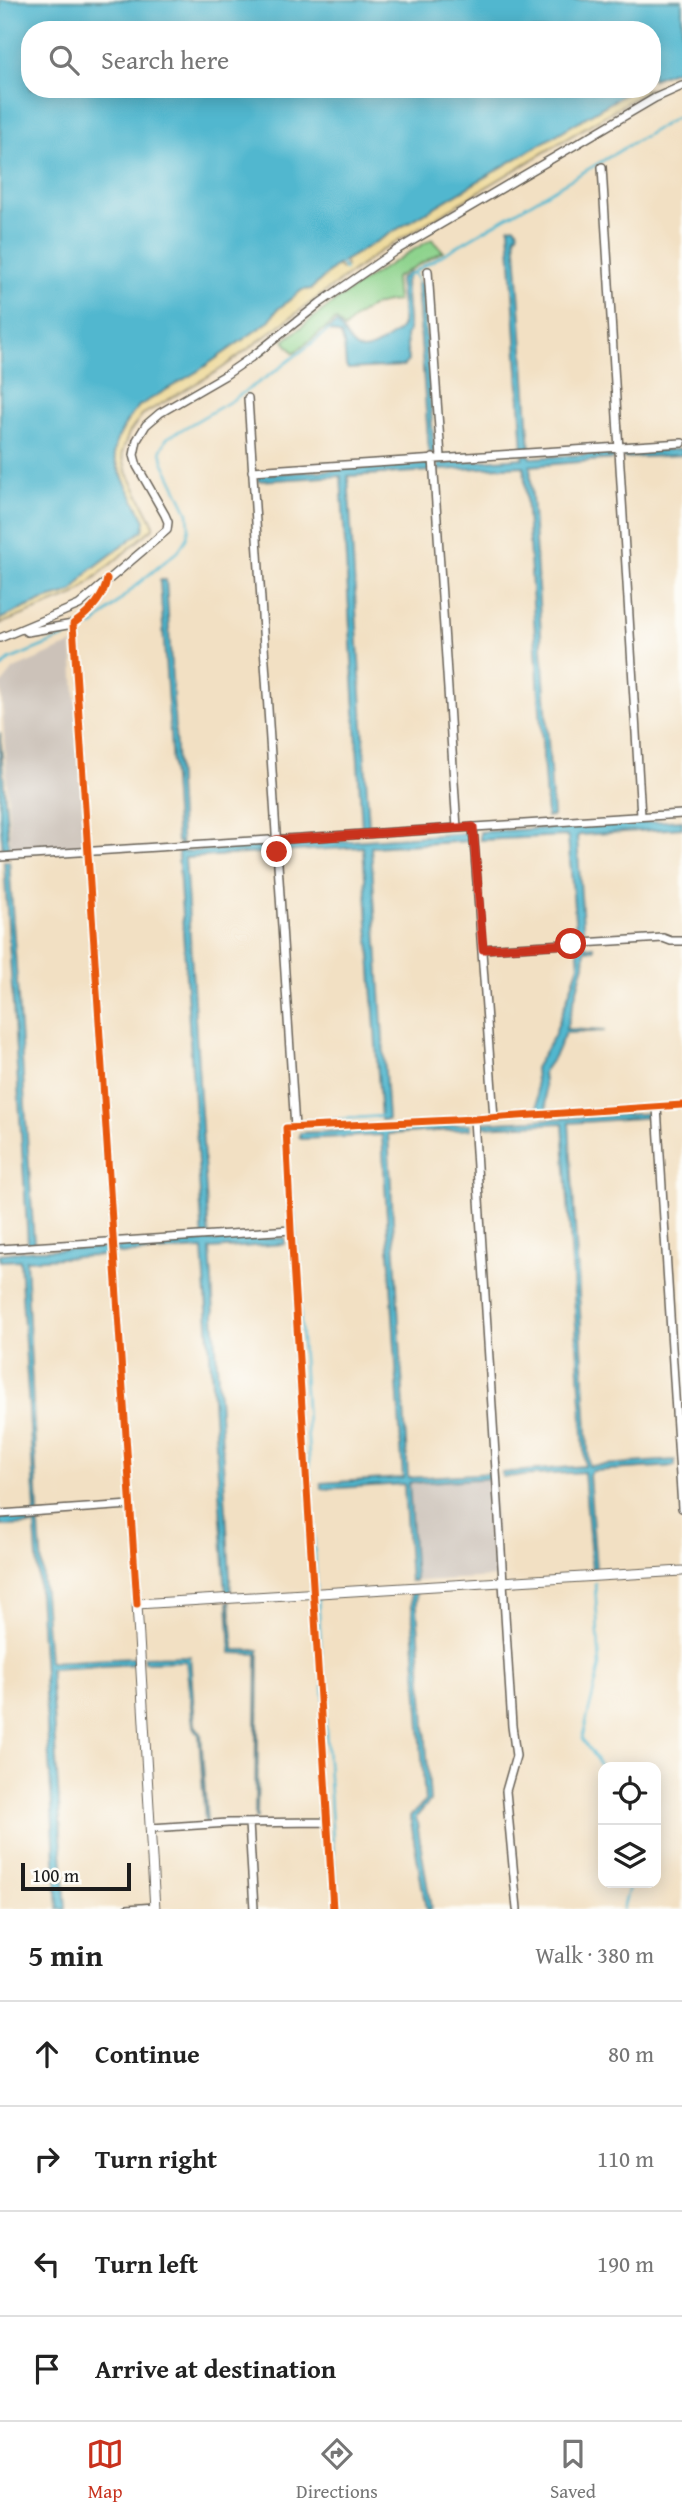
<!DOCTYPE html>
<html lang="en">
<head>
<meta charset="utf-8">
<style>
	:root { --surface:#fff; --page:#f6f6f6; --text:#222; --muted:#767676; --line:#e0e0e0; --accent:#c8321e }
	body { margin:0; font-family:"Gentium Book Plus",serif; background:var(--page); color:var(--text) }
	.controls { position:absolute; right:21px; bottom:21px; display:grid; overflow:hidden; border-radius:14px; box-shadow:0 4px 18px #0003 }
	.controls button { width:63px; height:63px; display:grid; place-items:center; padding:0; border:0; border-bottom:2px solid var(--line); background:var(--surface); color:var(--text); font:35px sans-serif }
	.scale { position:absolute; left:21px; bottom:18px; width:110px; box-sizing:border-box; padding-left:7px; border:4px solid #1c1c1c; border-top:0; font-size:19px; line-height:24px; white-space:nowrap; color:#1c1c1c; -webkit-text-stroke:5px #fdfcf7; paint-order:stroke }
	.stop { position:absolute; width:21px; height:21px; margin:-16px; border:5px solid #c8321e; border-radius:50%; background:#fff }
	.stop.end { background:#c8321e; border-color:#fff; box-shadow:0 2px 7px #0008 }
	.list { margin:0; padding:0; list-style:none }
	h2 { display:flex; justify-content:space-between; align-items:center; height:91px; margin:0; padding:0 28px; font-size:30px }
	h2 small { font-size:23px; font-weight:400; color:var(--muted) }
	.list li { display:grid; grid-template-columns:46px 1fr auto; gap:21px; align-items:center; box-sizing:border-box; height:105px; padding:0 28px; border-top:2px solid var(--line) }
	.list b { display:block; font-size:26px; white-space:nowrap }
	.list em { font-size:23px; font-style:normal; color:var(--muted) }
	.icon { flex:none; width:38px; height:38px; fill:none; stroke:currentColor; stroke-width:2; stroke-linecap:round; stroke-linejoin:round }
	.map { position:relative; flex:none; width:682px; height:1909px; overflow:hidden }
	.search { position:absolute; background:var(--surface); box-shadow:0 4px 18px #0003; left:21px; right:21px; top:21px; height:77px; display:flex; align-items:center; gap:18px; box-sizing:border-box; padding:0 24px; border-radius:28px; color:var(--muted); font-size:26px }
	.sheet { height:511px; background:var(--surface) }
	nav { display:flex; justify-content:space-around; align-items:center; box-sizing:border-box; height:98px; border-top:2px solid var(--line); background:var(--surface); font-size:19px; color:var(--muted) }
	nav a { display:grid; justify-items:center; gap:4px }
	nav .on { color:var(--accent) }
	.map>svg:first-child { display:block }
	.industrial { fill:#ccc2b9 }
	.green { fill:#8ed38d; stroke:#557854; stroke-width:2 }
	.sand { fill:#eeda9e; stroke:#857b5d; stroke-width:2 }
	.water { fill:#51b7cf; stroke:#366a76; stroke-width:2 }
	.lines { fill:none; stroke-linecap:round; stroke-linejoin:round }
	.stream { stroke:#51b7cf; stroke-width:2.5 }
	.minor-casing { stroke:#676156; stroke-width:10 }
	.tertiary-casing { stroke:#676156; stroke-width:11 }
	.minor { stroke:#fff; stroke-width:7 }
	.tertiary { stroke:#fff; stroke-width:9 }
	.cycleway-casing { stroke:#fdfcf7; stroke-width:11 }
	.cycleway { stroke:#e8590c; stroke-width:7 }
	.route { stroke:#c8321e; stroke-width:9 }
</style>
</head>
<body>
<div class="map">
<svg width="682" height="1909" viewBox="0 0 682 1909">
	<rect width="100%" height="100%" fill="#fdfcf7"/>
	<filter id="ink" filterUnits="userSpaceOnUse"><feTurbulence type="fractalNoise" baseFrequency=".0143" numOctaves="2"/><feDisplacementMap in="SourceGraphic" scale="14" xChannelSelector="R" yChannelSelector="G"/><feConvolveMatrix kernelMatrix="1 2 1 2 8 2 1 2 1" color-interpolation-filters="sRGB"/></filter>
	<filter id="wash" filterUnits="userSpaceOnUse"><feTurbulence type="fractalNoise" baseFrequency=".00686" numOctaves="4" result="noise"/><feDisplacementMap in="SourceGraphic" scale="28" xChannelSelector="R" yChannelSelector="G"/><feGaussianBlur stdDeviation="1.57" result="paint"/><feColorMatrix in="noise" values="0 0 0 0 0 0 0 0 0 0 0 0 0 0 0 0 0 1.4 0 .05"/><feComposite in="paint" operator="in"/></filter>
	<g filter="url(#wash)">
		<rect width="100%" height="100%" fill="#f2e0c3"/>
		<path class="industrial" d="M72 644 85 849 11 853 1 685 14 669Z
			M493 1478 499 1577 415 1581 409 1483Z"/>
		<path class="green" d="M432 239 443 251 395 278 397 301C374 302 359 312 344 329L336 320 294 353 284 341C330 303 379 269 432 239Z"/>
		<path class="sand" d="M633 89H649L382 250 221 369 142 415 129 433 122 453 126 470 153 523V528L75 595 0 624V619L41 601 72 592 88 572 143 530 114 454 116 442 127 421 139 406 198 371 268 322 278 309 302 290 311 289 337 265 341 269 346 266 344 261Z"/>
		<path class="water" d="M0 0H682V68L652 79V30H30V89H633L337 265 311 289 302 290 278 309 268 322 198 371 139 406 127 421 116 442 114 454 118 469 145 521 143 530 88 572 72 592 41 601 0 619Z
			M514 226 517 228 518 234 515 235 530 450 523 451 509 227Z
			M409 273 405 283 409 330 406 336 408 361 403 366 348 369 346 366 344 344 341 335 327 330 337 323C355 349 357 360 387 339 393 335 401 331 402 324 404 310 400 292 399 279Z
			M417 284H422L434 452 429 453Z
			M682 449V455L624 458 623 453Z
			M613 453 614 459 530 466 553 816 547 817 524 466 438 470V464L523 458V455H530L531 458Z
			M431 464V471L348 476 369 827 362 828 341 476 258 481 257 475Z
			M160 580H166L182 852 273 846 274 852 185 858 209 1241 285 1238V1244L210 1249 231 1594H226L203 1249 119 1254V1252L112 1253V1255L26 1260 38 1513 49 1662 134 1658 135 1664 50 1669 66 1909H58L35 1525 0 1526V1518L33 1516 35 1510 20 1260 0 1261V1254L35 1250 118 1248 119 1247 203 1241 178 852H180L179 842H177Z
			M0 732 9 852 3 853 0 815Z
			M682 820V828L580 835 577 837 584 940 586 947 594 946V949L585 950 584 964 566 1029 605 1031 565 1033 555 1055 543 1072 547 1112H538L535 1068 554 1036 579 965 568 837 566 836 480 840V832Z
			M469 833 470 841 371 847 388 1120H381L363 847 279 852V846Z
			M4 861H9L34 1243H28Z
			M654 1113 653 1117 569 1123 589 1466 675 1460V1466L592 1471 589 1475 596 1570 592 1571 584 1472 502 1477V1473L585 1466 563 1123 480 1127V1123Z
			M471 1124V1129L388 1134 408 1478 493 1473V1478L409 1483 415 1581H410L404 1484 322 1489 321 1483 403 1478 382 1135 301 1139 299 1136 300 1133Z
			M411 1592H416L430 1801 416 1817 431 1909H426L410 1816 425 1802Z
			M228 1602H230L234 1650H259L257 1819H255L257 1654 231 1653Z
			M190 1656 195 1725 201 1733 207 1823H205L199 1735 193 1725 186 1661 144 1662V1657Z"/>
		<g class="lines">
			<path class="stream" d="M339 261 345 270
				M414 273 420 286
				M405 277 682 114
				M0 669 9 660 94 625 134 587 179 550 186 539 189 528 188 513 163 461 161 450 167 438 231 401 277 370 329 330
				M299 1122 383 1116
				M294 1211 317 1589
				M595 1583 600 1666 582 1739 603 1769
				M318 1598 337 1909
				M623 1909 630 1883"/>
		</g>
	</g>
	<g filter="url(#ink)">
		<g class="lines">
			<g class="minor-casing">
				<path id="minor" d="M602 167 641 816
					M428 271 441 457
					M248 398 295 1128
					M433 458 457 828
					M252 471 682 443
					M107 579C104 598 89 613 73 624L137 1604
					M23 629 27 632 73 624
					M0 638 79 605 167 530 168 522 165 515 137 466 134 455 137 440 146 425 160 413 224 376 253 356 320 303 395 251 655 98 682 86
					M473 827 494 1118
					M0 857 682 814
					M483 949 663 938 671 941H682
					M657 1107 682 1508
					M474 1119 512 1726 516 1756 506 1791 517 1909
					M0 1249 291 1230
					M0 1514 130 1505
					M249 1823 254 1909
					M151 1828 228 1823 328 1822
					M127 1909 155 1907
					M333 1909 291 1230 286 1128 474 1119 682 1105"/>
			</g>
			<g class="tertiary-casing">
				<path id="tertiary" d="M155 1909 137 1604 682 1571"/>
			</g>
			<use href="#minor" class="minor"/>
			<use href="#tertiary" class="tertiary"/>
			<g class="cycleway-casing">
				<path id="cycleway" d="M107 579C104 598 89 613 73 624L137 1604
					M333 1909 291 1230 286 1128 474 1119 682 1105"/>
			</g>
			<use href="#cycleway" class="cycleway"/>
		</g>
	</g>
	<g class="lines" filter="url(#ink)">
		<path class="route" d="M277 852 276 840 473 827 483 949 571 944"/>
	</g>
</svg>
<div class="controls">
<button><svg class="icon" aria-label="locate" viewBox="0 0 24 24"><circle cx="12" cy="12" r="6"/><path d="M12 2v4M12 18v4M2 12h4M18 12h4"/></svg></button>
<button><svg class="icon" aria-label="layers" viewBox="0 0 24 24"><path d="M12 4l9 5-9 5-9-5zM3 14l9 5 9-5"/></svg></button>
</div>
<div class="scale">100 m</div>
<div class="stop" style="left:571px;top:944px"></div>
<div class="stop end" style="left:277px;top:852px"></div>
<div class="search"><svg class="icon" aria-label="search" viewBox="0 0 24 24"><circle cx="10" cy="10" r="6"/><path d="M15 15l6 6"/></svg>Search here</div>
</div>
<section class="sheet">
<h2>5 min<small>Walk · 380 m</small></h2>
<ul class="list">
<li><svg class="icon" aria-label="ahead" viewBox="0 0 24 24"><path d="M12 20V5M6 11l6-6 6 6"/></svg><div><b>Continue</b></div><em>80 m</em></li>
<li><svg class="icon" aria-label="right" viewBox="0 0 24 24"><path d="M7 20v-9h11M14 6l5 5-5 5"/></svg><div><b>Turn right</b></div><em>110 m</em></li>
<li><svg class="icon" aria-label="left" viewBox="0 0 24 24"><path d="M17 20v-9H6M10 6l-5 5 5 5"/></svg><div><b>Turn left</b></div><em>190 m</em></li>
<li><svg class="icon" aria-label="arrive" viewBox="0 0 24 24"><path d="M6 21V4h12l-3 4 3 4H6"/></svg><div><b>Arrive at destination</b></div></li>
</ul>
</section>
<nav>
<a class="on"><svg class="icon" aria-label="map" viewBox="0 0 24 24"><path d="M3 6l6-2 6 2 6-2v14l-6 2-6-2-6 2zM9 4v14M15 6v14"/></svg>Map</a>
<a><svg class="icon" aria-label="directions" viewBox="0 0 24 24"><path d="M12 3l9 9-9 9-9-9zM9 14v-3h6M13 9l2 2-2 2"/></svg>Directions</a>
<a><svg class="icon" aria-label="saved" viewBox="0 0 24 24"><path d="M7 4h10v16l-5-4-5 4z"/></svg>Saved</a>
</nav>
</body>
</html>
